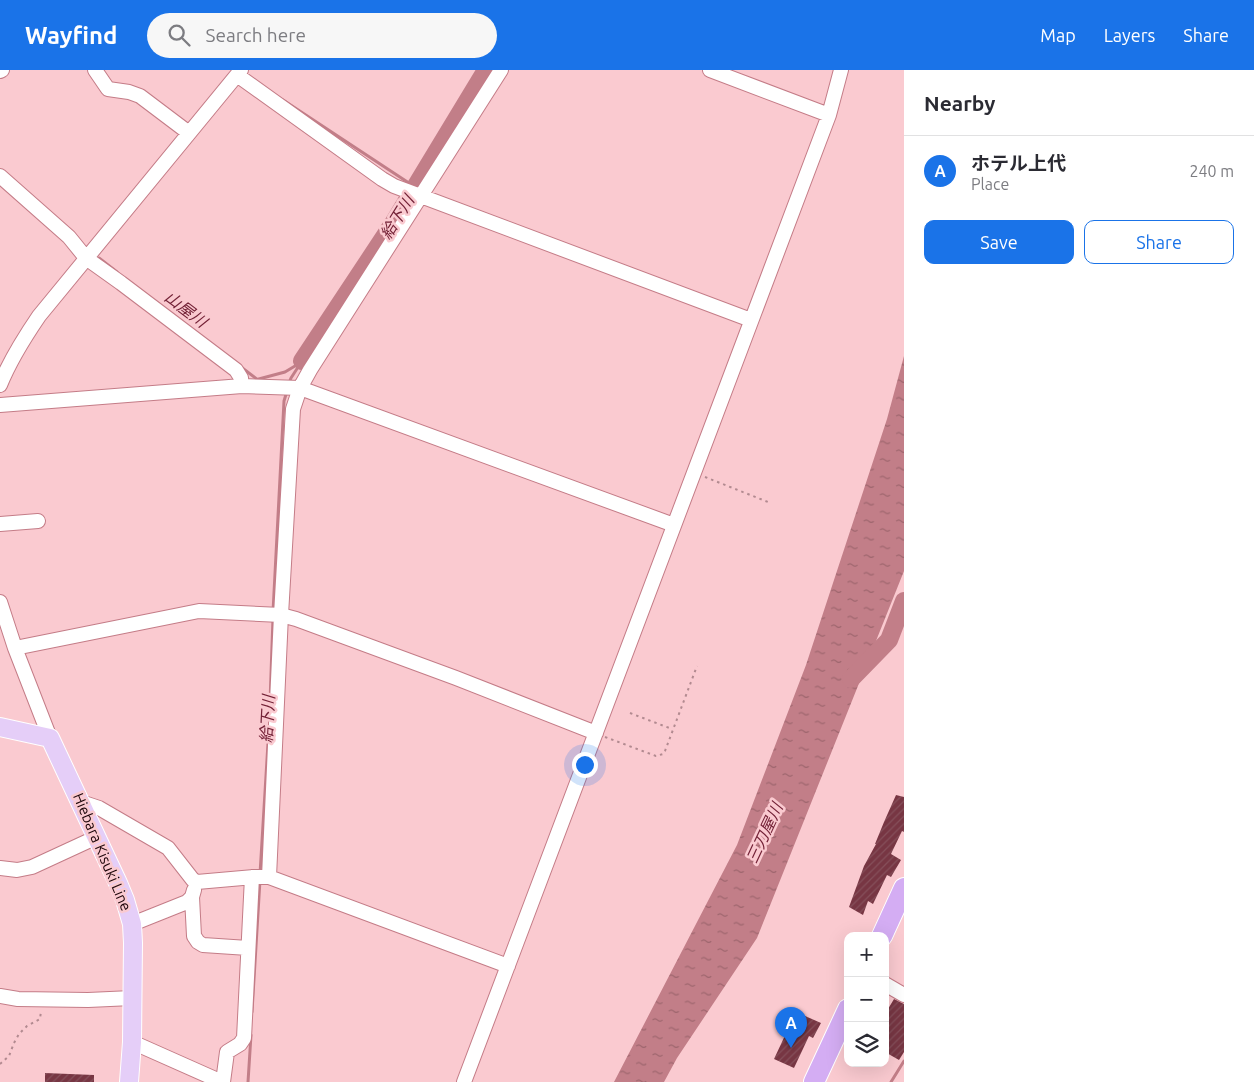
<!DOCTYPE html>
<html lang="en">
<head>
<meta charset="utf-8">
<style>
	:root { --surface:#fff; --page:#f7f7f7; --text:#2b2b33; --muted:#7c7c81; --line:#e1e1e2; --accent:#1a73e8 }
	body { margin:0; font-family:Ubuntu,"Noto Sans JP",sans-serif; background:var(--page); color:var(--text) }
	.controls { position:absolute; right:15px; bottom:15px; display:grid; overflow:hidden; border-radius:10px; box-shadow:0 5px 20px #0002 }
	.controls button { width:45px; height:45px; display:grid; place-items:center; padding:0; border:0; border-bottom:1px solid var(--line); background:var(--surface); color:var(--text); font:25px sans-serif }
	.you { position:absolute; left:584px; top:694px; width:18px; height:18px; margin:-12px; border:4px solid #fff; border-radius:50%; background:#1a73e8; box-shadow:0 0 0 8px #1a73e833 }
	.badge { display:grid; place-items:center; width:32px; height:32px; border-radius:50%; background:var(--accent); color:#fff; font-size:16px; font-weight:700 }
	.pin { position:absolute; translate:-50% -41px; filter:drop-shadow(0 1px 2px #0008) }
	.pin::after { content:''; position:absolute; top:26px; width:18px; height:15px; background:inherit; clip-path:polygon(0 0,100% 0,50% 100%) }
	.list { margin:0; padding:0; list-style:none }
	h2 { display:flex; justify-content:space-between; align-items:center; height:65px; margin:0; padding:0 20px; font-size:21px }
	h2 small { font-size:16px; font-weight:400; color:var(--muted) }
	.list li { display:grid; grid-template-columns:32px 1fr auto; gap:15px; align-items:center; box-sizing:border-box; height:70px; padding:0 20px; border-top:1px solid var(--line) }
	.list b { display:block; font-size:19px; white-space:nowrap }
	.list p { margin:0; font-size:16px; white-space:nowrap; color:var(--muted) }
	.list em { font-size:16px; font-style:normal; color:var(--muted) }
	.actions { display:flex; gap:10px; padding:15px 20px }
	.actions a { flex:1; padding:11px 0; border:1px solid var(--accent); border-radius:10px; text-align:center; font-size:18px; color:var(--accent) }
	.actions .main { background:var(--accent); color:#fff }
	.icon { flex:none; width:28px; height:28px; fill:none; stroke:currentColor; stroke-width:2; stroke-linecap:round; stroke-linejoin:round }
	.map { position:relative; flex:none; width:904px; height:1012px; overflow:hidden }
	header { display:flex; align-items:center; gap:30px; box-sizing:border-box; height:70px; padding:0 25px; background:var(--accent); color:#fff }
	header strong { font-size:24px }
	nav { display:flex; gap:28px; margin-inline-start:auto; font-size:18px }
	.search { width:350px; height:45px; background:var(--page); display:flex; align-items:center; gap:12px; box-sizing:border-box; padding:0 18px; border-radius:28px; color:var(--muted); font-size:19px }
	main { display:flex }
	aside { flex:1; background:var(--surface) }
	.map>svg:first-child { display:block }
	.water { fill:url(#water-ripples) }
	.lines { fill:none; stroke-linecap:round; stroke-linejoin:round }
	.stream { stroke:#c27e88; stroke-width:3 }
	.river { stroke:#c27e88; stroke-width:18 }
	.building { fill:url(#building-hatch) }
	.minor-casing { stroke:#c47c87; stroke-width:16 }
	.major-casing { stroke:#fff; stroke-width:20 }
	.highway-casing { stroke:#fff; stroke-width:22 }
	.path { stroke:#b28a90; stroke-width:2; stroke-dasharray:2.5 4; stroke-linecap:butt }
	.minor { stroke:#fff; stroke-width:14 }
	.major { stroke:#e5cef8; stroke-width:18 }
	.highway { stroke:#d4adf3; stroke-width:20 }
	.labels { text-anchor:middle; stroke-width:5; stroke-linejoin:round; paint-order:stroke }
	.street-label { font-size:15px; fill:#1b0408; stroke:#facad0 }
	.water-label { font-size:16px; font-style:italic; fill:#732136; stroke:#facad0 }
</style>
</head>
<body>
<header>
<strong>Wayfind</strong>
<div class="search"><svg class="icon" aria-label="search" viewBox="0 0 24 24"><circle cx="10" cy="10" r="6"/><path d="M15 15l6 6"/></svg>Search here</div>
<nav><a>Map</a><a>Layers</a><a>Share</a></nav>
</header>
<main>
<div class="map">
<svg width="904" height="1012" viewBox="0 0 904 1012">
	<defs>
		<pattern id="water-ripples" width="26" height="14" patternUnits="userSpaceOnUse" patternTransform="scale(1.25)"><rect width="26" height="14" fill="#c27e88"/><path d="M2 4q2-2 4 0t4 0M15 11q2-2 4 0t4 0" fill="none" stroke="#9d656d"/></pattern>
		<pattern id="building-hatch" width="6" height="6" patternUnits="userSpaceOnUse" patternTransform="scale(1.25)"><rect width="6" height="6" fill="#773643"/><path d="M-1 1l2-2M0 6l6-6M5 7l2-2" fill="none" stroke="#854f5a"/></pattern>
	</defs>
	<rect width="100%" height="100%" fill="#facad0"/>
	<path class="water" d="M904 286V501L757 868 677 988 664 1012H614L737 775 806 595 887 349Z"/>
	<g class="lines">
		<path class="stream" d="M283 30 415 117
			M99 188 117 202
			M241 297 258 310
			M255 310 285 302 300 293
			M289 313 291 308 302 291
			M273 542 284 331 287 321
			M270 632 273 548
			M260 804 268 673
			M252 942 260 810
			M248 1012 251 965
			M891 1012 904 991"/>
		<path class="river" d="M302 291 394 152 486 0
			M851 609 889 570 904 531"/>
	</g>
	<path class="building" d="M896 725 904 727V762L902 761 891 784 901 790 891 807 887 805 873 834 868 831 863 845 849 837 864 796 876 774H875L884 752Z
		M894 929 904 934V982L899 990 885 982V944Z
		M796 942 821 953 813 968 809 966 794 998 774 989Z
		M45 1003 94 1005V1012H45Z"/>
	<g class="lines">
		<g class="minor-casing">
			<path id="minor" d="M95 0 108 19 129 22 140 26 189 63
				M710 0 829 45
				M0 1 2 0
				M237 5 382 109 394 116 751 250
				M0 106 69 167 86 188 121 213 236 300 241 308 242 316
				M0 315C10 290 24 268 39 246L241 0
				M0 335 242 316 300 318 674 455
				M0 454 38 451
				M0 532 15 578 50 668
				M15 578 199 541 281 545 296 549 456 608 596 663
				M81 732 99 738 168 778 193 810 197 812 254 807H269L508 896
				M0 798 17 800 32 797 97 767
				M269 807 281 545 293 339 300 318 310 300 501 0
				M192 827 194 866 198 872 203 875 248 878
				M132 854 187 832 192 827 194 820
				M885 914 904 925
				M0 926 18 929 88 930 132 928
				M132 972 222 1012
				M223 1012 227 982 240 974 244 968 252 807
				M464 1012 829 45 841 0"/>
		</g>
		<g class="major-casing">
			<path id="major" d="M0 657 50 668 118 813 125 830 132 854 133 873 132 972 129 1012"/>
		</g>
		<g class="highway-casing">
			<path id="highway" d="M882 866 904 818
				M814 1012 848 939"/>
		</g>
		<path class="path" d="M705 407 768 432
			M630 643 672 659
			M605 667 656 686 663 684 665 681 697 596
			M0 994 9 986 14 973 19 964 27 956 40 949 41 941"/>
		<use href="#minor" class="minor"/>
		<use href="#major" class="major"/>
		<use href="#highway" class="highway"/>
	</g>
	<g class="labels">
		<g class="street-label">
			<text transform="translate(102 782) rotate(67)" y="5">Hiebara Kisuki Line</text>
		</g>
		<g class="water-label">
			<text transform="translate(397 147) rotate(-58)" y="6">給下川</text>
			<text transform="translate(186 239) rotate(37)" y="6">山屋川</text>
			<text transform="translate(267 649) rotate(-87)" y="6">給下川</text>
			<text transform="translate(764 763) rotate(-65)" y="6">三刀屋川</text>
		</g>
	</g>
</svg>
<div class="controls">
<button>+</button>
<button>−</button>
<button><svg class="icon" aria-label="layers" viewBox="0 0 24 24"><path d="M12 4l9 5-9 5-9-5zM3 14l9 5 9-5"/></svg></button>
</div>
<div class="you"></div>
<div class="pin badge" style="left:791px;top:978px">A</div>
</div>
<aside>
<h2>Nearby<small></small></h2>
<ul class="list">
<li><span class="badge">A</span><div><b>ホテル上代</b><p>Place</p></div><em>240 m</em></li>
</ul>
<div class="actions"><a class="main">Save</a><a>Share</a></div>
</aside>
</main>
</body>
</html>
